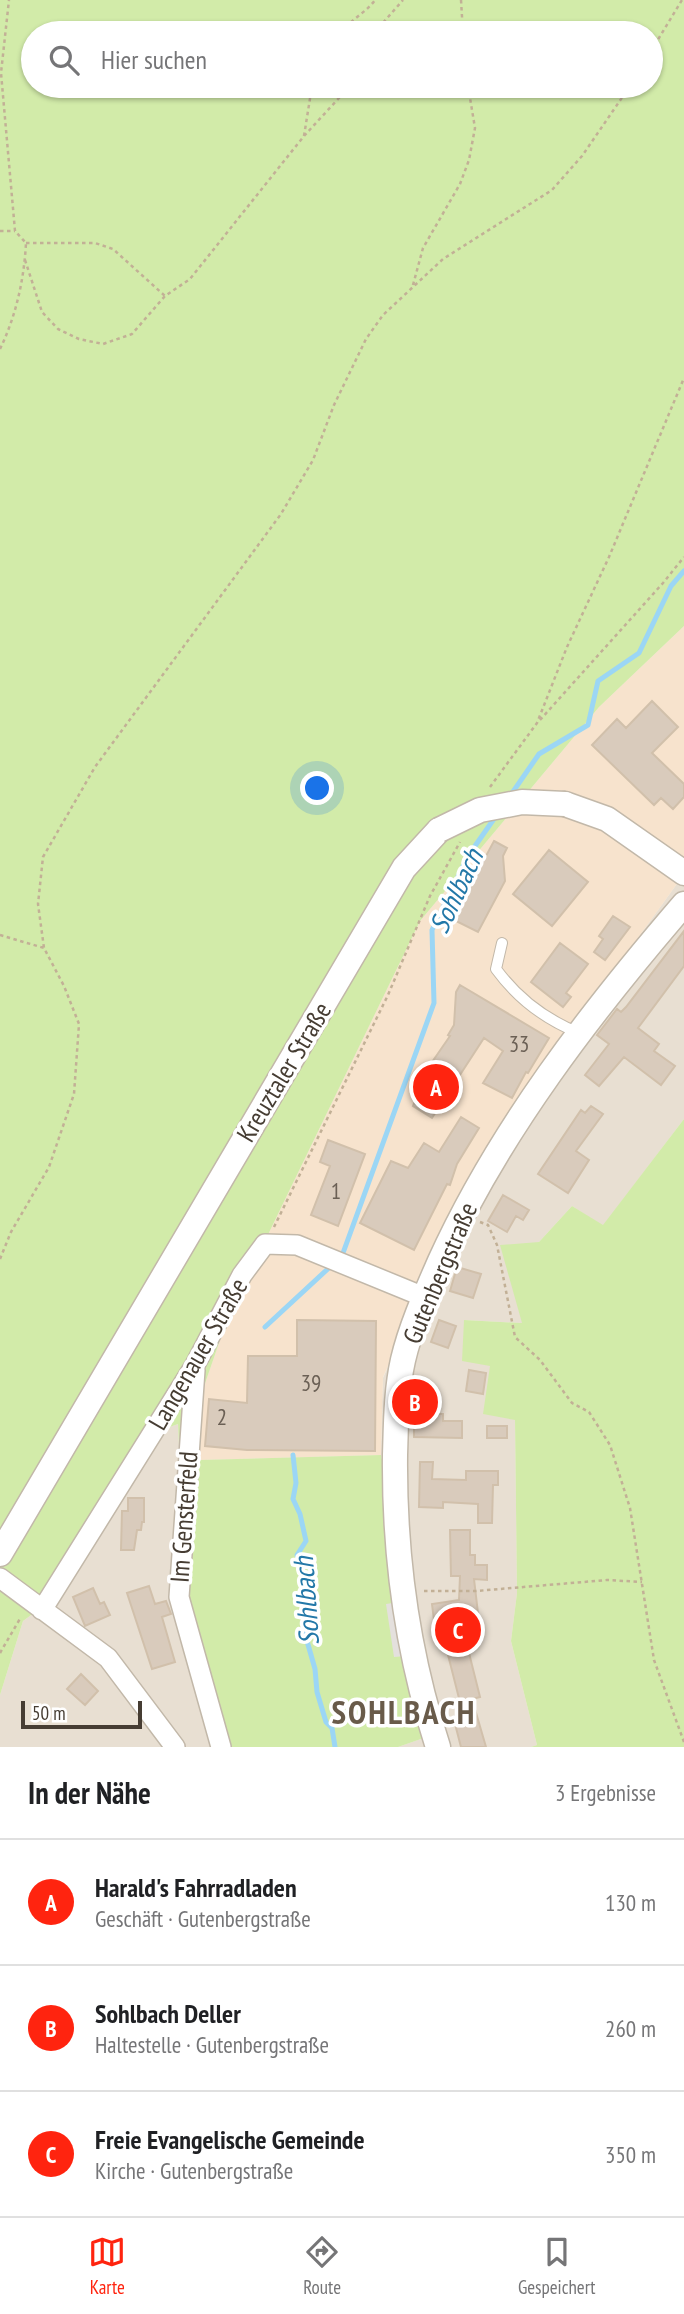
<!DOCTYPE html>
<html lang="de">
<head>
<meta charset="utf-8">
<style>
	:root { --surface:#fff; --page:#f2f2f2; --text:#202124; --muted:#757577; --line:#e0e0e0; --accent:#ff240f }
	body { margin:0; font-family:"PT Sans Narrow",sans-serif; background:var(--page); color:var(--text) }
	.scale { position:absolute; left:21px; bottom:18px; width:121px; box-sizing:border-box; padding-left:7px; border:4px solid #463d33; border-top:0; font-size:19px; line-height:24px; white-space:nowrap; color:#463d33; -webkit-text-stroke:5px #fff; paint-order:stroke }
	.you { position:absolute; left:318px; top:789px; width:24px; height:24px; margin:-18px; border:5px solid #fff; border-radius:50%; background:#1a73e8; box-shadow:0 0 0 10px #1a73e833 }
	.badge { display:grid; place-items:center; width:46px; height:46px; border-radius:50%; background:var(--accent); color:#fff; font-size:23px; font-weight:700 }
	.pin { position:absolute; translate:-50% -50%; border:4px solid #fff; box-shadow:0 2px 7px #0006 }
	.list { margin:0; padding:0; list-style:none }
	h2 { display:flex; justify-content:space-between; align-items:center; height:91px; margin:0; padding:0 28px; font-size:30px }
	h2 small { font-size:23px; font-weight:400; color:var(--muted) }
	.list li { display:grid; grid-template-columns:46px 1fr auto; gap:21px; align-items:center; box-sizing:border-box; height:126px; padding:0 28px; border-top:2px solid var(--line) }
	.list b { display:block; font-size:26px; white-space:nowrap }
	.list p { margin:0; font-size:23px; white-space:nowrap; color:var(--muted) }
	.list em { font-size:23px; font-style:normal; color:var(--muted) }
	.icon { flex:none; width:38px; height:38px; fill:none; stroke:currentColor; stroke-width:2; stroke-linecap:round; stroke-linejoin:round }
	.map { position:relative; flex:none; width:684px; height:1747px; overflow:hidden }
	.search { position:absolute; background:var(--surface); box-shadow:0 2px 5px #0004; left:21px; right:21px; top:21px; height:77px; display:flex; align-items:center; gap:18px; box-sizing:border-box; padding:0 24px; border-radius:38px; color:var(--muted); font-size:26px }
	.sheet { height:469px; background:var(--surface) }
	nav { display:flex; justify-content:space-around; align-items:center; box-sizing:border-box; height:98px; border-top:2px solid var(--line); background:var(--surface); font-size:19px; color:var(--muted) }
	nav a { display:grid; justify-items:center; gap:4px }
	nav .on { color:var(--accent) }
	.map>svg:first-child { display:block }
	.residential { fill:#e8dfd2 }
	.commercial { fill:#f7e3cd }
	.green { fill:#d2eba9; fill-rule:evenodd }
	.parking { fill:#e4e0dd }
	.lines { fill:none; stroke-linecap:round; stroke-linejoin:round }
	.stream { stroke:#9bd6f5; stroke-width:5 }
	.building { fill:#d9cbbc; stroke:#d1c0ab; stroke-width:2 }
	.service-casing { stroke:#c2b8a9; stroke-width:12 }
	.minor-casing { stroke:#c2b8a9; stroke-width:22 }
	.tertiary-casing { stroke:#c2b8a9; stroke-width:27 }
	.path { stroke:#c2b096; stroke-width:2.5; stroke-dasharray:3.5 3.5; stroke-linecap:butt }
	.service { stroke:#fff; stroke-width:10 }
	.minor { stroke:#fff; stroke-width:19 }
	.tertiary { stroke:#fff; stroke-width:24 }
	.tertiary-bridge-casing { stroke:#c2b8a9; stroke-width:27; stroke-linecap:butt }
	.tertiary-bridge { stroke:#fff; stroke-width:24 }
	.labels { text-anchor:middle; stroke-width:7; stroke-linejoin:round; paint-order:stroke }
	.number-label { font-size:23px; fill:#6b6055 }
	.street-label { font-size:26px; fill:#463d33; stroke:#fff }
	.water-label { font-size:28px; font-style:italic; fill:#2378a8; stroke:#fff }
	.district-label { font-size:33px; font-weight:bold; letter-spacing:2px; fill:#695b4a; stroke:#fff }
</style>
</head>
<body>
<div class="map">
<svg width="684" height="1747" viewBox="0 0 684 1747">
	<rect width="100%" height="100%" fill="#f3eee4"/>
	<path class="residential" d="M684 874V1119L603 1226 572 1206 539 1242 522 1323 464 1320 490 1366 515 1420 517 1593 511 1641 537 1745 531 1747H398L441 1732 381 1455 383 1378 493 1139Z
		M178 1424 186 1596 221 1747H0V1695L23 1621 53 1599 159 1431Z"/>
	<path class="commercial" d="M684 626V874L493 1139 383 1377 381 1455 199 1460 201 1395 228 1317 420 921 599 707Z"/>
	<path class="green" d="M0 0H684V626L599 707 420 921 228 1317 201 1395 199 1460 381 1455 441 1732 398 1747H221L186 1596 178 1424 159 1431 53 1599 23 1621 0 1695ZM33 33H651V86H33Z
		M684 1119V1747H531L537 1745 511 1641 517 1593 515 1420 483 1414 490 1366 462 1361 464 1320 522 1323 500 1245 539 1242 572 1206 603 1225Z"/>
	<path class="parking" d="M399 1602 407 1656 394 1657 386 1604Z"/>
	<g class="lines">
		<path class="stream" d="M510 796 539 754 588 725 598 681 639 653 671 586 684 571
			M338 1258 343 1253 434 1003 432 930 468 856 496 816
			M265 1327 332 1265
			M293 1455 296 1483 293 1499 300 1514 306 1541 297 1555 300 1569 309 1577 305 1634 315 1669 317 1692 326 1722 332 1728 335 1747"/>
	</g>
	<path class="building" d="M652 701 678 727 652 753 684 784V797L673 809 661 798 654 805 592 745 617 719 626 728Z
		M494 841 507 848 503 856 505 881 478 932 448 917 481 853 486 856Z
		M549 850 588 882 552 926 513 894Z
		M613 916 630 927 605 960 594 952 603 939 599 936Z
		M684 931V966L638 1028 659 1044 654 1051 675 1066 661 1085 624 1057 599 1086 585 1075 609 1044 597 1035 617 1009 621 1012 626 1007Z
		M560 943 588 964 566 993 571 997 563 1007 531 982Z
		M460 985 549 1038 528 1073 526 1072 512 1098 483 1083 503 1051 484 1038 432 1118 413 1106 428 1068 450 1036 448 1035 454 1025 456 992Z
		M591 1106 603 1114 576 1151 589 1160 568 1193 538 1174 581 1110 585 1113Z
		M461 1117 479 1128 457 1164 450 1185 447 1184 414 1250 360 1223 391 1161 408 1168 424 1143 439 1152Z
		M328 1140 365 1154 338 1226 311 1215 330 1166 320 1162Z
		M503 1195 529 1210 523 1220 516 1216 507 1232 488 1221Z
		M457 1267 481 1274 473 1298 450 1291Z
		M297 1320 376 1321 375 1451 247 1450 205 1446 209 1399 247 1403 248 1356H297Z
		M439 1320 456 1326 448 1348 431 1342Z
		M469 1370 486 1373 483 1394 466 1391Z
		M430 1414H443V1421H462V1438L414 1437V1420L430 1421Z
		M487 1426H507V1438H487Z
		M420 1462H433L432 1479 466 1480V1471H498V1485H493L492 1523H478V1504L443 1502V1508L419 1507Z
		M128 1498H144V1522H142L141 1530H137L134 1550H121L122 1511H128Z
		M450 1530H470V1555H475V1565H487V1580L474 1579 481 1639 466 1641 480 1697 472 1699 486 1747H461L454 1720 464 1718 445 1643 437 1644 432 1604 459 1600 460 1576H451Z
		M149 1586 155 1604 166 1601 171 1614 162 1617 175 1662 152 1669 127 1593Z
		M93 1588 100 1604 104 1602 110 1615 85 1626 73 1597Z
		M81 1674 98 1691 85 1705 67 1689Z"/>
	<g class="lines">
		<g class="service-casing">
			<path id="service" d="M502 943 496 969C518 999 544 1019 579 1033"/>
		</g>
		<g class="minor-casing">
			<path id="minor" d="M195 1370 179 1597 221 1747
				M0 1578 108 1658 175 1747
				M42 1610 195 1365 242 1275 265 1244 297 1245 424 1297"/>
		</g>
		<g class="tertiary-casing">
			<path id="tertiary" d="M565 804 607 819 684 873
				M0 1554 404 868 439 830
				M438 1747C407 1652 394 1555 395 1455 396 1424 396 1391 403 1360 411 1326 426 1293 440 1261 499 1131 591 1012 684 904"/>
		</g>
		<path class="path" d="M461 0 463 33
			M342 33C350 19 365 14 375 0
			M374 33 403 0
			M651 51 682 0
			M304 136 312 86
			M0 231H15
			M26 243H95L113 249 165 296
			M25 260 42 312 58 329 79 339 103 344 132 334 165 296 190 279 304 136 339 98 346 86
			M413 285 423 248 460 184 469 160 475 128 468 86
			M0 349C16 316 24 280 26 243L15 231 1 73 9 0
			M540 720 663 583 684 557
			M490 787 537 723 567 647 609 557 684 378
			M0 935 44 948
			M480 1222 488 1225 497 1245 515 1337 540 1360 572 1403 589 1412 610 1445 630 1508 654 1660 684 1742
			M274 1227 388 995 430 896 460 842
			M0 1259 11 1232 49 1167 74 1094 79 1024 64 986 44 948 38 904 43 857 95 767 281 514 313 460 334 405 366 339 383 315 443 259 552 190 582 156 630 86
			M424 1591H476L607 1580 642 1582
			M0 1653 21 1617"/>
		<use href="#service" class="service"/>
		<use href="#minor" class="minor"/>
		<use href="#tertiary" class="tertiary"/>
		<g class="tertiary-bridge-casing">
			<path id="tertiary-bridge" d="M439 830 480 810 522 802 565 804"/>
		</g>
		<use href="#tertiary-bridge" class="tertiary-bridge"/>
	</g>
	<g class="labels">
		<g class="number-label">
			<text x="519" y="1052">33</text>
			<text x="336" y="1199">1</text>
			<text x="311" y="1391">39</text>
			<text x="222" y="1425">2</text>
		</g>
		<g class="street-label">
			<text transform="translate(284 1072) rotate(-59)" y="9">Kreuztaler Straße</text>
			<text transform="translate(440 1273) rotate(-67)" y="9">Gutenbergstraße</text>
			<text transform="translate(198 1354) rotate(-60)" y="9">Langenauer Straße</text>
			<text transform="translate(184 1517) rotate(-86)" y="9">Im Gensterfeld</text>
		</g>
		<g class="water-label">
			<text transform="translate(456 891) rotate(-65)" y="10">Sohlbach</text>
			<text transform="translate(306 1601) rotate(-94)" y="10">Sohlbach</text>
		</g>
		<g class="district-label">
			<text x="404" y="1724">SOHLBACH</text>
		</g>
	</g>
</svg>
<div class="scale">50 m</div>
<div class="you"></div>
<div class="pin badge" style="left:436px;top:1087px">A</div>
<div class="pin badge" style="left:415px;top:1402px">B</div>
<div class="pin badge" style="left:458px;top:1630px">C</div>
<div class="search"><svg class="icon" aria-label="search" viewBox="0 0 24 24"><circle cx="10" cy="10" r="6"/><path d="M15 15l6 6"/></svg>Hier suchen</div>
</div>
<section class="sheet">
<h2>In der Nähe<small>3 Ergebnisse</small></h2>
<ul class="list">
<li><span class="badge">A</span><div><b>Harald's Fahrradladen</b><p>Geschäft · Gutenbergstraße</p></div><em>130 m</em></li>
<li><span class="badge">B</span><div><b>Sohlbach Deller</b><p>Haltestelle · Gutenbergstraße</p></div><em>260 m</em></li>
<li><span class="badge">C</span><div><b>Freie Evangelische Gemeinde</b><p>Kirche · Gutenbergstraße</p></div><em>350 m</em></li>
</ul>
</section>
<nav>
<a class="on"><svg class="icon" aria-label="map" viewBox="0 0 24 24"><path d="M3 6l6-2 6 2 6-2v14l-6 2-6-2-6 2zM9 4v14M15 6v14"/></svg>Karte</a>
<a><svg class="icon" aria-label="directions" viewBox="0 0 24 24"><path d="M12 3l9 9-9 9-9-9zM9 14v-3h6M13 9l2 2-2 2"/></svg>Route</a>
<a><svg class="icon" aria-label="saved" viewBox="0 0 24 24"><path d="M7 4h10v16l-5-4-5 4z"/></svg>Gespeichert</a>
</nav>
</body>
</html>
